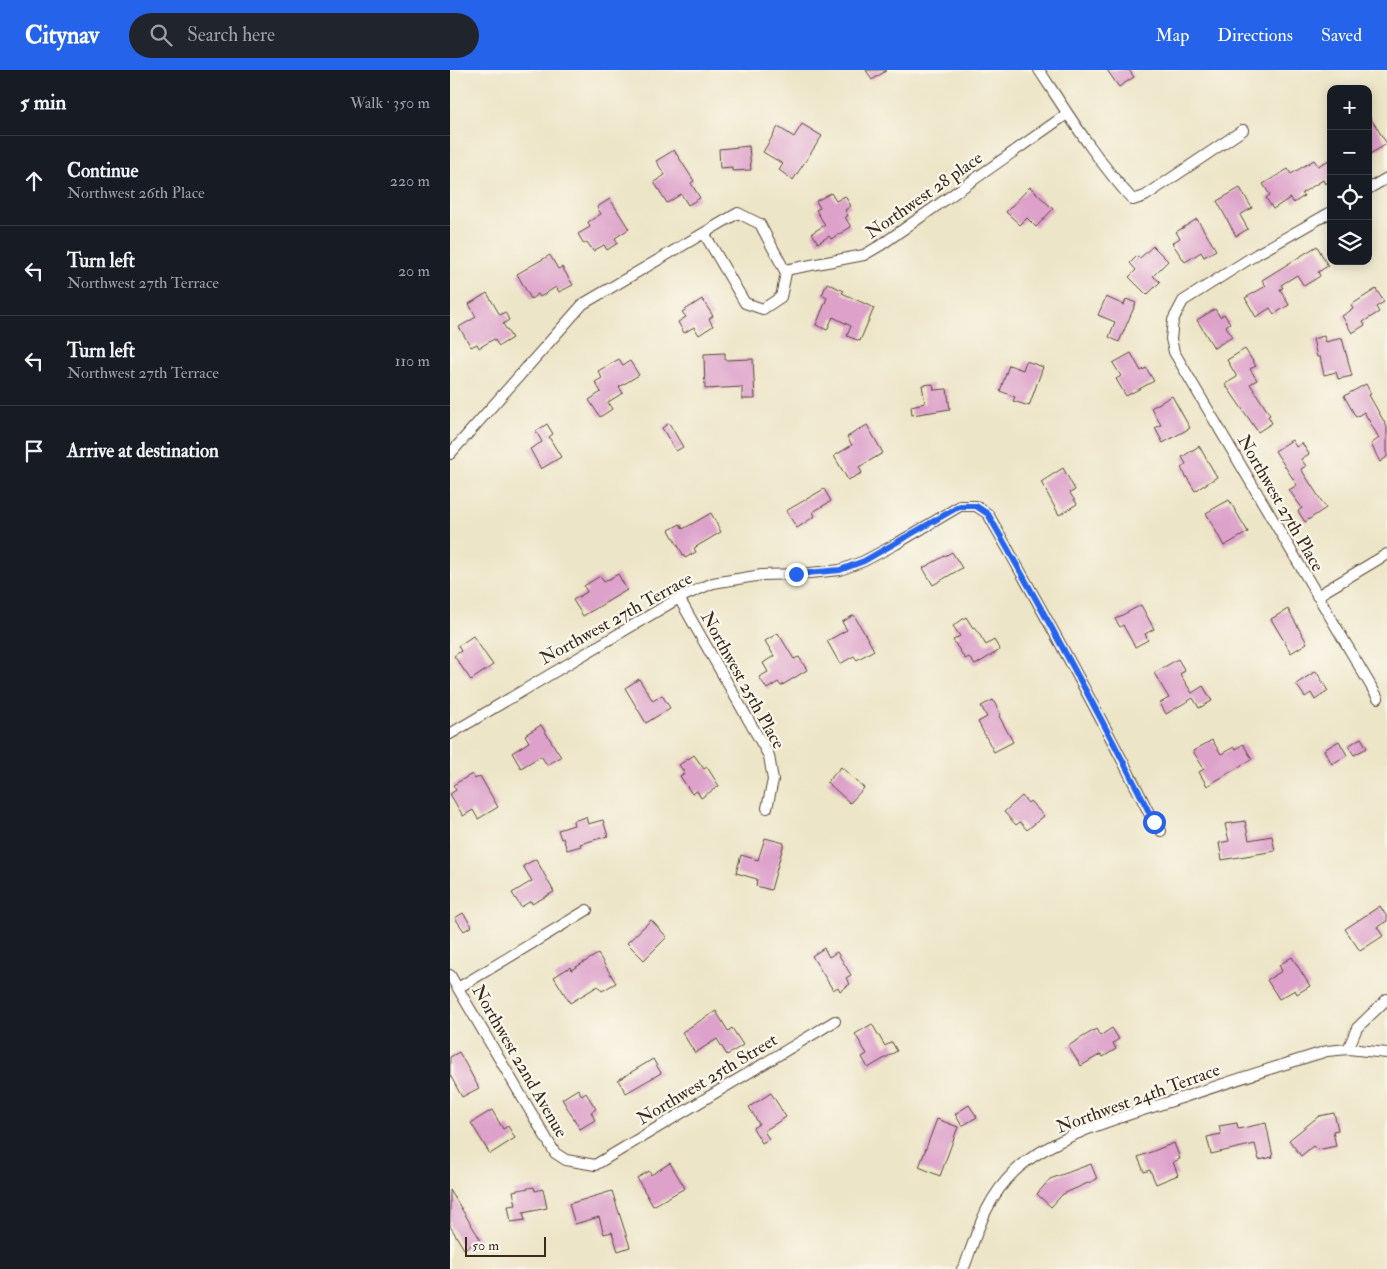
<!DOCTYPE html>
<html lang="en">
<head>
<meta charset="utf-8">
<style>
	:root { --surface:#171b24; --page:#20242c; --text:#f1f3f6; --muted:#9ea1a6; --line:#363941; --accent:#2563eb }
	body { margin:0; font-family:"IM FELL Double Pica",serif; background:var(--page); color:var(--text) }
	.controls { position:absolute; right:15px; top:15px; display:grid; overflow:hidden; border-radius:10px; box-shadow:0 2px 12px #0003 }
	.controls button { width:45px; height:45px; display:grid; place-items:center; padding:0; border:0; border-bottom:1px solid var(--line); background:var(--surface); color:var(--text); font:25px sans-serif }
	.scale { position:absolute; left:15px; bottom:12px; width:81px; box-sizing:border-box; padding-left:5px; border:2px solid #3b2a1e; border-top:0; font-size:14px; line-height:18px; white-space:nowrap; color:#3b2a1e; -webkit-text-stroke:4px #fbf7ec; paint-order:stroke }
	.stop { position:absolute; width:15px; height:15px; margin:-11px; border:4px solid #2563eb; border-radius:50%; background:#fff }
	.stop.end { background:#2563eb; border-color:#fff; box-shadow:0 1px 5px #0008 }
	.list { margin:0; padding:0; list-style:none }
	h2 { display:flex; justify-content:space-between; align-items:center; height:65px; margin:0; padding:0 20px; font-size:21px }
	h2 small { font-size:16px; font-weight:400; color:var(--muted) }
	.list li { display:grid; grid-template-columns:32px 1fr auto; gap:15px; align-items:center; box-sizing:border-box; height:90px; padding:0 20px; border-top:1px solid var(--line) }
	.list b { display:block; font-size:19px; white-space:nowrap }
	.list p { margin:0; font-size:16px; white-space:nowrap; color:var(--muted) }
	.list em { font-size:16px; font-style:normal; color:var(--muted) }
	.icon { flex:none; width:28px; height:28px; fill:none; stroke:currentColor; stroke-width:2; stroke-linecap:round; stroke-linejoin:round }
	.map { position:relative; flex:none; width:937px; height:1199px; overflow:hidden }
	header { display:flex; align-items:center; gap:30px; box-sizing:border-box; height:70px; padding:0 25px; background:var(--accent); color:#fff }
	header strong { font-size:24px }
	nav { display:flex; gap:28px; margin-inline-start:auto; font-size:18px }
	.search { width:350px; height:45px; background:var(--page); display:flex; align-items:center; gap:12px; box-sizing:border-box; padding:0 18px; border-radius:28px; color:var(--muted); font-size:19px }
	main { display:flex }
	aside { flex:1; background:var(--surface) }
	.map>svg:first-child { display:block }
	.building { fill:#dda1ca }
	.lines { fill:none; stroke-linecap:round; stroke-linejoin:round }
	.minor-casing { stroke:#564637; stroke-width:12 }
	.minor { stroke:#fff; stroke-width:10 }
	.route { stroke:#2563eb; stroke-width:6 }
	.labels { text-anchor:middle; stroke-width:4.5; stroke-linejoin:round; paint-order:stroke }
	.street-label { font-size:18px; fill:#3b2a1e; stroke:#fbf7ec }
</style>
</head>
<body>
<header>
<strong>Citynav</strong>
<div class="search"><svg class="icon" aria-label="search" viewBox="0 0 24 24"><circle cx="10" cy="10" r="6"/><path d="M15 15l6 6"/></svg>Search here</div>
<nav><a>Map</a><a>Directions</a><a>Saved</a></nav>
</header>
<main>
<aside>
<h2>5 min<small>Walk · 350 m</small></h2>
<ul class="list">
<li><svg class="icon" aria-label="ahead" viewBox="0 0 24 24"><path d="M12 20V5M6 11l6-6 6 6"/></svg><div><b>Continue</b><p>Northwest 26th Place</p></div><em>220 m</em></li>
<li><svg class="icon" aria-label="left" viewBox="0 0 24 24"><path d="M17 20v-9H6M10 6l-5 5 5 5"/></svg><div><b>Turn left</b><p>Northwest 27th Terrace</p></div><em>20 m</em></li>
<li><svg class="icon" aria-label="left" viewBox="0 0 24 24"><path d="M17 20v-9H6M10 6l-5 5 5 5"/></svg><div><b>Turn left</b><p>Northwest 27th Terrace</p></div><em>110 m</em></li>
<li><svg class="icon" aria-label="arrive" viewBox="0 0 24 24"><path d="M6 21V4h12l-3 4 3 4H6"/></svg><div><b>Arrive at destination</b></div></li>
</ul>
</aside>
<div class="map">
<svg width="937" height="1199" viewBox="0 0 937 1199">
	<rect width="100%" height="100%" fill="#fbf7ec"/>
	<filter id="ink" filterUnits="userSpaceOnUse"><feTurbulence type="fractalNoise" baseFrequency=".02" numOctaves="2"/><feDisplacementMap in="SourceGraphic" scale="10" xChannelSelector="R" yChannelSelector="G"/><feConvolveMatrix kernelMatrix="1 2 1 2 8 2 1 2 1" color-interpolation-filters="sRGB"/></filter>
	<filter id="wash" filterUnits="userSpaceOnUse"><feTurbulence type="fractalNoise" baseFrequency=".0096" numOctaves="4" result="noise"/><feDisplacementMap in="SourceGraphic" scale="20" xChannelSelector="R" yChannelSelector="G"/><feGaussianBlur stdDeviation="1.12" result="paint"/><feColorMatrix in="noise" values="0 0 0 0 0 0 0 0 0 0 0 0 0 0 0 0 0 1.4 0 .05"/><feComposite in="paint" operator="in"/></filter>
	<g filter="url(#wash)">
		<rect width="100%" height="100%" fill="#ede5c7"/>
		<g id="blocks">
			<path class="building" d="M416 0H437L422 10Z
				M657 0H679L684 7 669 17Z
				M918 44 937 74 918 85Z
				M352 54 372 66 343 110 329 100 333 94 313 82 328 57 344 67Z
				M299 76 301 100 282 101V97L270 98 269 79Z
				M224 80 244 111 241 113 250 128 238 135 231 124 217 133 204 112 215 105 206 91Z
				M881 89V110L875 114 873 110 852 123 854 126 844 133 840 128 823 139 816 128 820 125 813 114 838 99 841 104 864 90 868 96Z
				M580 117 603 139 586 157 577 148 570 155 556 142Z
				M790 118 802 138 790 145 798 159 786 166 767 131Z
				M381 123 386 131 395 126 401 136 395 140 398 146 395 147 401 157 381 169 379 166 368 173 362 163 375 155 366 140 370 138 366 131Z
				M160 129 179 159 165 168 168 173 157 180 154 175 143 181 137 172 134 174 128 164 140 157 138 152 151 144 147 137Z
				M747 149 766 180 754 187 751 182 735 192 722 173 730 168 726 162Z
				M703 176 718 191 703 206 710 212 697 225 679 207 686 200 680 193 687 186 690 188Z
				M867 176 878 196 868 202 870 206 854 216 847 205 831 215 833 218 830 219 839 235 824 244 820 238 806 247 795 228 816 216 812 210Z
				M100 185 108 199 112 197 123 215 109 222 106 217 90 227 88 224 81 229 67 204Z
				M377 213 394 221 392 223 424 238 410 271 397 266 401 256 383 247 377 260 366 255 377 228 372 225Z
				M926 219 934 232 926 237 929 242 913 252 915 255 902 263 892 246 903 239 901 235Z
				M37 223 50 245 55 242 59 250 53 254 62 268 49 276 44 269 29 278 27 274 21 277 9 257 26 247 19 234Z
				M656 227 674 235 676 229 686 233 669 272 659 267 665 252 648 245Z
				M252 229 263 246 259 249 263 256 249 265 244 257 234 263 228 252 236 247 232 242Z
				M765 239 770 247 774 244 780 253 776 256 782 267 764 278 747 250Z
				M874 266 876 272 892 268 902 306 888 309 886 302 874 305 870 287H867L863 269Z
				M795 279 806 296 800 299 807 310 800 314 820 345 818 346 822 353 808 362 775 314 787 307 777 290Z
				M275 283V290L303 289 305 329H292V317L255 319 254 284Z
				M681 283 691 301 696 298 704 311 676 326 666 309 671 306 663 293Z
				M169 289 173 295 180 291 189 305 169 317 173 323 158 332 162 339 150 347 139 330 151 322 145 312 152 308 148 301Z
				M576 291 593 297 579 336 563 331 565 327 550 321 559 295 573 300Z
				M483 314 484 320 497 319 500 339 462 345 461 336 475 333 472 315Z
				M916 314 921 324 919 325 937 357V387L930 392 921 374 929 368 914 342 906 347 894 326Z
				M722 326 740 358 713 373 705 358 711 355 701 338Z
				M219 353 233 377 226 381 212 358Z
				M97 354 103 364 99 367 111 387 91 399 80 379 92 372 86 361Z
				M417 355 433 383 409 397 412 403 398 410 384 386 402 375 397 367Z
				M842 370 846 377 852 373 859 384 851 389 856 396 851 399 876 438 855 452 848 441 852 438 839 420 847 415 825 381Z
				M749 376 767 407 745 421 731 398 736 394 732 387Z
				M613 398 625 420 620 423 627 434 609 445 591 412Z
				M374 419 381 431 363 442 365 446 347 458 336 441Z
				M779 430 798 462 774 476 756 443Z
				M261 443 271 462 244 478 246 482 235 488 219 460 230 454 233 459Z
				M502 482 512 498 483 515 473 498Z
				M168 504 177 520 133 546 123 530 137 522 134 516 150 506 154 512Z
				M691 535 704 559 695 564 698 570 685 577 673 555 670 557 665 549Z
				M838 539 857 573 841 583 821 549Z
				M404 545 424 580 407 590 404 586 390 594 377 571 397 560 392 552Z
				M516 547 523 558 525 557 536 575 544 570 550 580 525 595 519 587 515 589 503 570 510 566 503 556Z
				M328 563 344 589 349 587 357 600 331 616 328 612 317 619 309 607 318 602 313 593 324 586 315 571Z
				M23 566 43 595 21 610 4 586 11 581 8 576Z
				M728 589 735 601 730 604 742 623 753 616 762 631 749 638 743 628 716 644 710 633 719 628 704 603Z
				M866 601 878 621 865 630 861 623 855 627 846 614Z
				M189 609 203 631 212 625 220 638 196 653 175 618Z
				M543 630 551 645 549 646 563 672 544 682 528 652 537 647 531 636Z
				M91 655 111 687 97 695 91 686 71 698 62 683 79 672 75 665Z
				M911 668 917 678 904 685 898 676Z
				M762 670 771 684 784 677 786 679 793 674 802 689 757 716 749 702 754 699 743 681Z
				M889 671 897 685 882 694 874 680Z
				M244 685 254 699 257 697 269 716 251 728 247 721 242 724 230 706 235 703 229 695Z
				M391 697 414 718 400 733 377 712Z
				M22 704 25 709 30 706 48 737 28 749 23 740 13 746 0 724 6 720 3 715Z
				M572 726 578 733 580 731 594 746 577 760 570 752 566 755 554 742Z
				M136 747 138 754 153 750 158 766 130 774 131 776 117 780 113 768 111 769 108 760 124 755 123 751Z
				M795 751 799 770 822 766 825 781 772 790 769 773 779 771 775 754Z
				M315 768 334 773 321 820 306 816 307 809 286 803 291 785 308 790Z
				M86 789 104 822 82 834 81 831 71 837 62 823 82 811 73 796Z
				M930 836 937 847V851L927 857 933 866 910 881 895 859Z
				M13 843 22 856 14 861 5 848Z
				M201 850 217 867 194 890 177 873Z
				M374 878 379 887 387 882 401 905 396 908 400 914 390 921 388 917 383 920 362 886Z
				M148 884 166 913 152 921 148 916 120 933 104 907 120 897 121 900Z
				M842 887 860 916 847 924 845 920 829 929 817 910 832 901 829 895Z
				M266 941 278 961 282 958 293 975 277 985 267 969 245 983 232 962Z
				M422 954 435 976 442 972 447 981 418 998 412 987 417 984 405 964Z
				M662 958 669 969 663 973 666 979 653 987 651 984 631 996 618 976 646 959 650 966Z
				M9 982 29 1018 12 1027 0 1005V987Z
				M203 989 211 1003 176 1023 168 1010Z
				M128 1019 132 1026 136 1023 146 1039 141 1042 145 1050 130 1059 112 1029Z
				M321 1023 336 1047 314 1061 319 1069 312 1073 303 1058 309 1054 299 1037Z
				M519 1035 527 1047 512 1056 505 1044Z
				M42 1040 53 1059 58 1056 65 1068 40 1084 21 1053Z
				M884 1043 888 1060 883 1061 886 1076 867 1080 863 1076 851 1086 839 1070 869 1046Z
				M487 1049 508 1057 490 1106 469 1097Z
				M787 1053 788 1059 816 1053 823 1087 809 1090 805 1074 761 1084 757 1067 771 1064 769 1056Z
				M724 1073 730 1089 723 1092 728 1105 706 1114 700 1100 694 1102 688 1087Z
				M220 1093 235 1118 203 1136 187 1108 199 1101 201 1105Z
				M641 1094 647 1109 613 1124 601 1137 587 1124 600 1109Z
				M84 1117 85 1121 93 1119 97 1138 73 1143 75 1150 61 1152 58 1136 66 1135 63 1121Z
				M0 1120 30 1169 14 1179 0 1156Z
				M162 1121 180 1177 168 1181 162 1162 154 1164 149 1147 125 1154 119 1134Z"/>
		</g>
	</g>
	<g filter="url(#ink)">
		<use href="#blocks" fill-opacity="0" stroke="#564637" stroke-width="1"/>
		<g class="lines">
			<g class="minor-casing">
				<path id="minor" d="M589 0C618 44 647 91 683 130L695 126 793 60
					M918 119 937 108
					M881 142 807 184 733 231 723 250 721 269 724 282 928 628
					M335 200 414 185 431 175 617 44
					M0 384 133 234 288 143 310 154 336 203 331 227 313 239 295 233 254 163
					M867 526 937 484
					M229 528 319 686 323 710 317 738
					M0 664 229 528 263 513 312 505 350 504 390 500 414 491 446 474 510 436H526L538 444C596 546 652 648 704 753L711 761
					M0 905 105 1083 116 1090 145 1095 385 951
					M8 918 137 840
					M898 979 907 958 937 929
					M512 1199 515 1195C528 1160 536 1129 564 1102 599 1067 674 1046 722 1031 773 1014 825 997 877 981L898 979 937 983"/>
			</g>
			<use href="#minor" class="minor"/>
		</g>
	</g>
	<g class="lines" filter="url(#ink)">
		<path class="route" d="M346 504 390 500 414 491 510 436H526L538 444C596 546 652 648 704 752"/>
	</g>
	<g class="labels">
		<g class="street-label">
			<text transform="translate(474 125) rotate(-35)" y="6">Northwest 28 place</text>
			<text transform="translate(831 433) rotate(60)" y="6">Northwest 27th Place</text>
			<text transform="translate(166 548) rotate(-29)" y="6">Northwest 27th Terrace</text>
			<text transform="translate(293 610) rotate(61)" y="6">Northwest 25th Place</text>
			<text transform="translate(70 991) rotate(60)" y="6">Northwest 22nd Avenue</text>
			<text transform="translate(257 1009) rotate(-31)" y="6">Northwest 25th Street</text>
			<text transform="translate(688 1028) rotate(-20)" y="6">Northwest 24th Terrace</text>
		</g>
	</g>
</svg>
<div class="controls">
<button>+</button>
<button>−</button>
<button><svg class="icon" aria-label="locate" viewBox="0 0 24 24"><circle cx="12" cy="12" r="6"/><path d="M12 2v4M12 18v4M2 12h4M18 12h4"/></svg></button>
<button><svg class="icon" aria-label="layers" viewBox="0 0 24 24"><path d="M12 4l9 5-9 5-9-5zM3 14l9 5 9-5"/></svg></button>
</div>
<div class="scale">50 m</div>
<div class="stop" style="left:704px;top:752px"></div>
<div class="stop end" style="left:346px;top:504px"></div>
</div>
</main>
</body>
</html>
